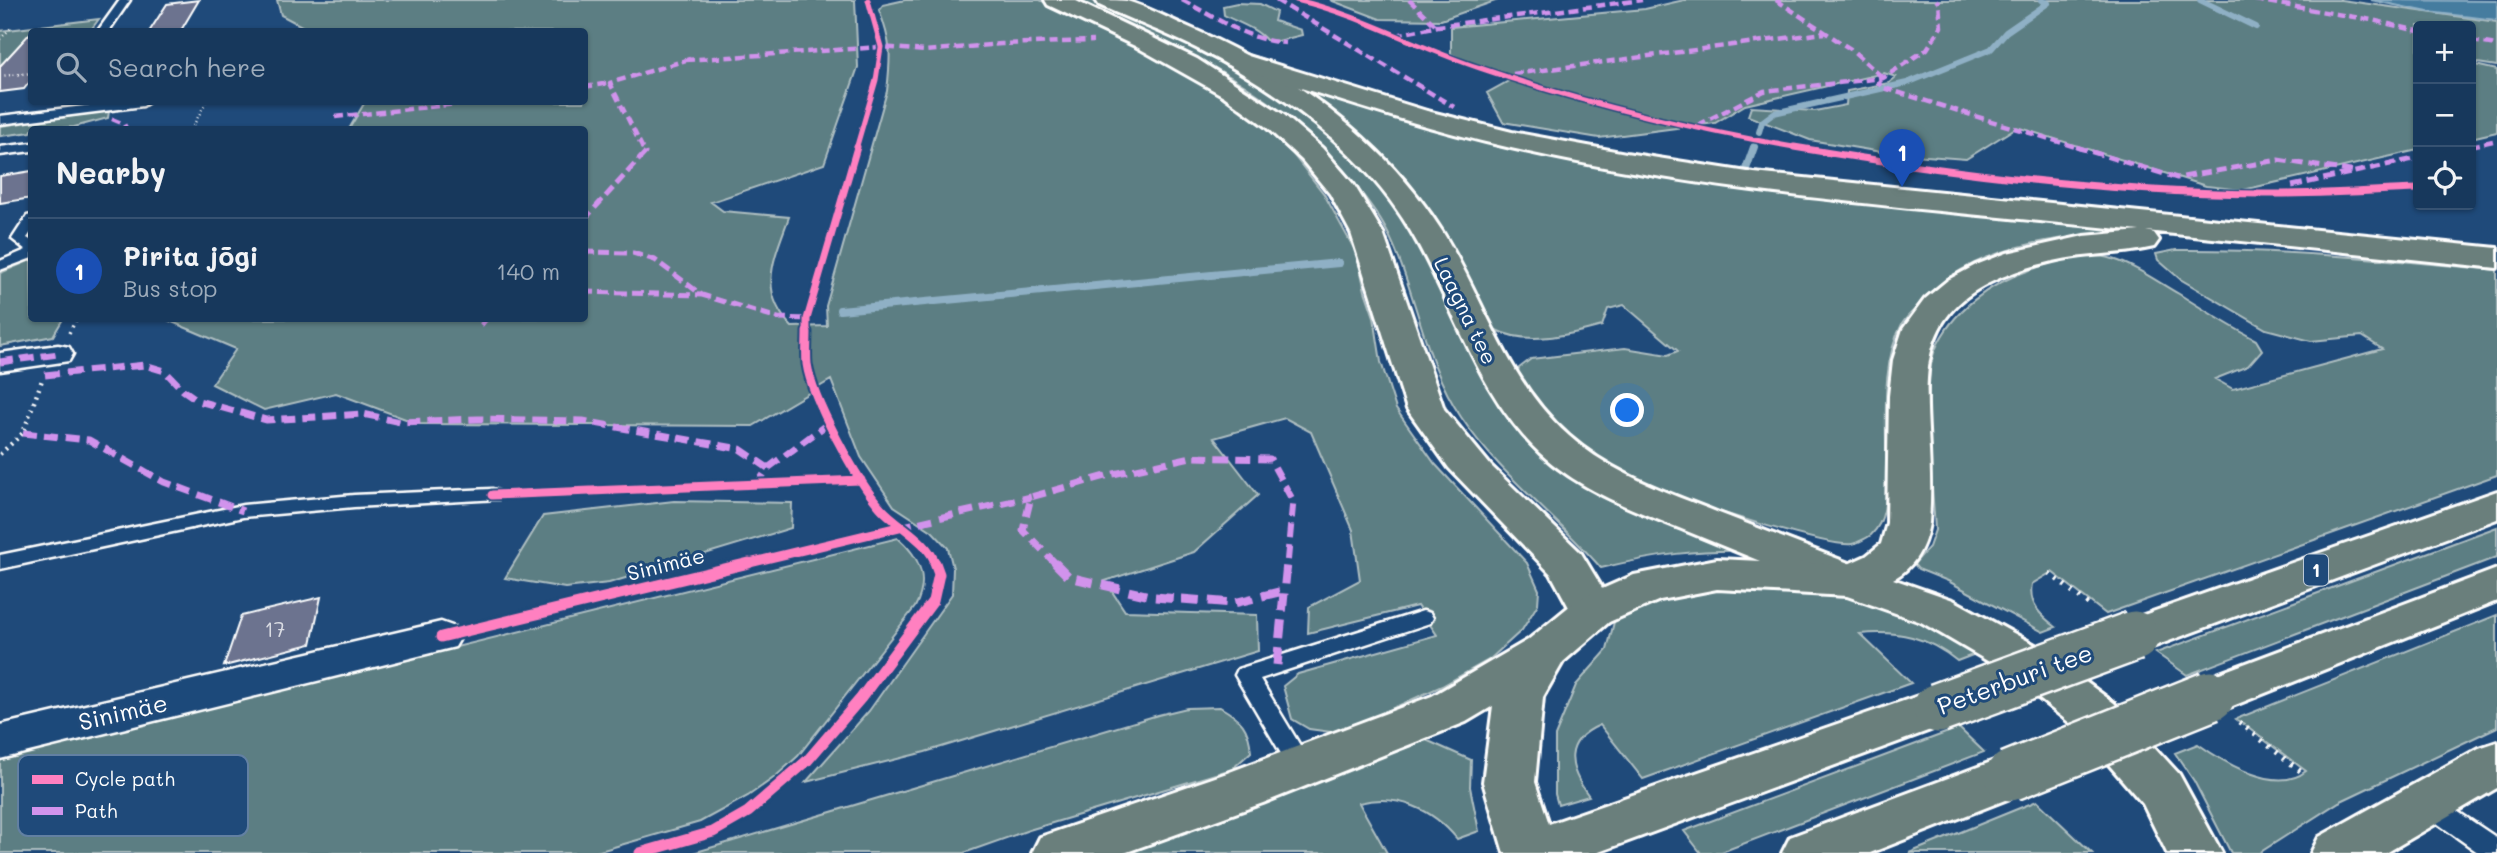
<!DOCTYPE html>
<html lang="en">
<head>
<meta charset="utf-8">
<style>
	:root { --surface:#17385c; --page:#244365; --text:#f1f3f6; --muted:#9eacbb; --line:#365272; --accent:#ff9aa2 }
	body { margin:0; font-family:Mali,sans-serif; background:var(--page); color:var(--text) }
	.controls { position:absolute; right:21px; top:21px; display:grid; overflow:hidden; border-radius:7px; box-shadow:0 2px 5px #0004 }
	.controls button { width:63px; height:63px; display:grid; place-items:center; padding:0; border:0; border-bottom:2px solid var(--line); background:var(--surface); color:var(--text); font:35px sans-serif }
	.you { position:absolute; left:1628px; top:411px; width:24px; height:24px; margin:-18px; border:5px solid #fff; border-radius:50%; background:#1a73e8; box-shadow:0 0 0 10px #1a73e833 }
	.badge { display:grid; place-items:center; width:46px; height:46px; border-radius:50%; background:var(--accent); color:#fff; font-size:23px; font-weight:700 }
	.pin { position:absolute; translate:-50% -58px; filter:drop-shadow(0 2px 4px #0008) }
	.pin::after { content:''; position:absolute; top:37px; width:24px; height:21px; background:inherit; clip-path:polygon(0 0,100% 0,50% 100%) }
	.list { margin:0; padding:0; list-style:none }
	h2 { display:flex; justify-content:space-between; align-items:center; height:91px; margin:0; padding:0 28px; font-size:30px }
	h2 small { font-size:23px; font-weight:400; color:var(--muted) }
	.list li { display:grid; grid-template-columns:46px 1fr auto; gap:21px; align-items:center; box-sizing:border-box; height:105px; padding:0 28px; border-top:2px solid var(--line) }
	.list b { display:block; font-size:26px; white-space:nowrap }
	.list p { margin:0; font-size:23px; white-space:nowrap; color:var(--muted) }
	.list em { font-size:23px; font-style:normal; color:var(--muted) }
	.icon { flex:none; width:38px; height:38px; fill:none; stroke:currentColor; stroke-width:2; stroke-linecap:round; stroke-linejoin:round }
	.map { position:relative; flex:none; width:2497px; height:853px; overflow:hidden }
	.search { position:absolute; background:var(--surface); box-shadow:0 2px 5px #0004; left:28px; top:28px; width:560px; height:77px; display:flex; align-items:center; gap:18px; box-sizing:border-box; padding:0 24px; border-radius:7px; color:var(--muted); font-size:26px }
	.panel { position:absolute; background:var(--surface); box-shadow:0 2px 5px #0004; left:28px; top:126px; width:560px; height:196px; border-radius:7px }
	.map>svg:first-child { display:block }
	.green { fill:#5c7e83; stroke:#aebec1; stroke-width:2 }
	.water { fill:#447b9f; stroke:#8fb0c5; stroke-width:2 }
	.lines { fill:none; stroke-linecap:round; stroke-linejoin:round }
	.stream-far1 { stroke:#8fb0c5; stroke-width:6 }
	.stream { stroke:#8fb0c5; stroke-width:8 }
	.building { fill:#6c738f; stroke:#fff; stroke-width:2 }
	.lane-casing { stroke:#fff; stroke-width:5 }
	.street-casing { stroke:#fff; stroke-width:5 }
	.primary-casing { stroke:#fff; stroke-width:6 }
	.highway-casing { stroke:#fff; stroke-width:6 }
	.path-far3 { stroke:#fff; stroke-width:2.5; stroke-dasharray:1 3.5; stroke-linecap:butt }
	.path-far2 { stroke:#fff; stroke-width:3.5; stroke-dasharray:2 4.5; stroke-linecap:butt }
	.path-far1 { stroke:#fff; stroke-width:4.5; stroke-dasharray:2 5; stroke-linecap:butt }
	.path { stroke:#fff; stroke-width:5; stroke-dasharray:2.5 7; stroke-linecap:butt }
	.lane { fill:#1f4a7a; fill-rule:evenodd }
	.street { fill:#1f4a7a; fill-rule:evenodd }
	.primary { fill:#6b7f7c; fill-rule:evenodd }
	.highway { fill:#6b7f7c; fill-rule:evenodd }
	.highway-bridge-casing { stroke:#fff; stroke-width:54; stroke-linecap:butt }
	.highway-bridge { stroke:#6b7f7c; stroke-width:49 }
	.quiet-far3 { stroke:#d193ec; stroke-width:4.5; stroke-dasharray:9 4.5; stroke-linecap:butt }
	.quiet-far2 { stroke:#d193ec; stroke-width:5; stroke-dasharray:11 5; stroke-linecap:butt }
	.quiet-far1 { stroke:#d193ec; stroke-width:7; stroke-dasharray:14 7; stroke-linecap:butt }
	.quiet { stroke:#d193ec; stroke-width:9; stroke-dasharray:18 9; stroke-linecap:butt }
	.cycleway-far3-casing { stroke:#1f4a7a; stroke-width:8 }
	.cycleway-far2-casing { stroke:#1f4a7a; stroke-width:10 }
	.cycleway-far1-casing { stroke:#1f4a7a; stroke-width:13 }
	.cycleway-casing { stroke:#1f4a7a; stroke-width:16 }
	.cycleway-far3 { stroke:#ff80c0; stroke-width:5 }
	.cycleway-far2 { stroke:#ff80c0; stroke-width:7 }
	.cycleway-far1 { stroke:#ff80c0; stroke-width:9 }
	.cycleway { stroke:#ff80c0; stroke-width:11 }
	.labels { text-anchor:middle; stroke-width:6; stroke-linejoin:round; paint-order:stroke }
	.shield { fill:#1f4a7a; stroke:#bcc9d7; stroke-width:2 }
	.shield-label { font-size:19px; font-weight:bold; fill:#fff }
	.street-label { font-size:21px; fill:#fff; stroke:#1f4a7a }
	.near-number-label { font-size:21px; fill:#dadce3 }
	.near-street-label { font-size:24px; fill:#fff; stroke:#1f4a7a }
	.key { fill:#1f4a7a; stroke:#6280a2; stroke-width:2 }
	.key-label { font-size:19px; fill:#fff }
</style>
</head>
<body>
<div class="map">
<svg width="2497" height="853" viewBox="0 0 2497 853">
	<rect width="100%" height="100%" fill="#1f4a7a"/>
	<filter id="ink" filterUnits="userSpaceOnUse"><feTurbulence type="fractalNoise" baseFrequency=".0143" numOctaves="2"/><feDisplacementMap in="SourceGraphic" scale="14" xChannelSelector="R" yChannelSelector="G"/><feConvolveMatrix kernelMatrix="1 2 1 2 8 2 1 2 1" color-interpolation-filters="sRGB"/></filter>
	<g filter="url(#ink)">
		<path class="green" d="M277 0H855L858 67 824 164 711 202 723 211 789 217C774 259 757 291 792 327L827 326 826 306 887 91C891 56 892 44 879 10L883 5 905 0H1040L1129 41 1212 87 1254 117 1291 152 1324 194 1357 254 1365 291 1374 317 1381 362 1396 409 1435 464 1527 563 1539 590 1538 604 1522 630 1490 659 1442 686 1338 733 1309 729 1292 719 1283 686 1298 674 1437 635 1417 606 1308 633 1309 607 1360 580 1353 530 1311 432 1285 418 1214 438 1258 495 1194 552 1105 581 1125 611 1257 615 1258 651 925 752 806 782 869 711 952 594 953 568 948 548 932 531 894 506 861 457 831 380 753 426 419 424 336 393 264 410 212 384 236 349 165 319 584 318V130L349 129 365 102H584V32L311 31 281 15Z
			M1077 0H1091C1154 30 1221 56 1280 94 1305 111 1327 132 1349 152 1367 168 1386 186 1400 205 1432 251 1450 313 1475 363 1494 401 1526 451 1563 474 1619 508 1692 528 1754 551 1698 549 1655 555 1601 568 1558 518 1497 472 1461 417 1426 365 1418 301 1393 244 1384 222 1368 201 1353 182 1282 91 1179 47 1077 0Z
			M1330 0H1498L1441 20 1380 19Z
			M1684 0H2341L2497 22V66L2471 62V26H2418V150L2243 190 2206 186 2017 127 1966 159 1887 153 1810 140 1748 116 1751 107 1815 111 1846 105 1847 91 1889 83 1896 77 1884 73 1745 105 1715 123 1599 138 1503 122 1487 93 1514 78 1486 70 1451 54V27L1645 9Z
			M1237 3 1260 4 1276 12 1274 21 1301 30 1302 35 1278 41 1266 40C1256 28 1238 23 1224 15L1223 6Z
			M99 19 90 31 32 32 31 58 0 66V31Z
			M2471 64 2497 70V132L2471 138Z
			M1286 82 1493 142 2160 231C2079 234 1977 238 1919 304 1914 311 1906 317 1902 324 1880 365 1887 421 1886 465 1885 489 1890 517 1871 535 1867 538 1857 543 1852 544 1831 548 1689 503 1663 492 1636 481 1608 466 1584 449 1556 429 1537 403 1517 375L1519 368 1531 359 1625 348 1668 355 1678 351 1624 305 1608 309 1602 326C1569 335 1525 346 1494 329 1479 298 1465 267 1447 238 1408 171 1350 124 1286 82Z
			M109 111 108 118 74 127 32 130 31 132 0 136V126Z
			M2176 250C2283 249 2390 260 2497 270V475L2106 614 2052 572 2032 584C2028 604 2041 616 2056 627L2043 632 1948 581 1918 569 1914 564 1929 547 1935 530C1933 490 1921 383 1935 350 1952 310 1991 283 2030 270 2055 261 2086 250 2113 259 2136 266 2158 282 2179 294 2204 310 2230 326 2256 340L2262 350 2248 366 2215 379 2233 389 2382 349 2362 336 2311 341 2266 329 2180 279 2158 260 2156 254Z
			M31 260 32 318 63 319 53 336 0 346V273Z
			M674 501 792 503 791 528 609 583 565 588 505 578 543 516Z
			M2497 527V557L2187 675 2156 653Z
			M898 538C920 557 930 579 915 607L798 756 775 777 748 796 700 822 593 853H0V754L359 671Z
			M1684 588 1818 589 1879 605 1938 628 1983 651 1957 661C1928 637 1898 630 1860 634L1911 683 1643 779 1600 725C1563 741 1567 767 1589 796L1558 805 1555 794V736L1576 685 1607 650 1618 606Z
			M2497 615V727L2339 802 2259 853H2231L2194 781 2175 753 2198 744C2223 762 2277 795 2306 771L2236 719Z
			M1220 707C1241 719 1249 727 1251 752L1232 769 1029 830 964 853H693L1158 715 1187 708Z
			M1959 728 1984 752 1719 853H1701L1684 831Z
			M1426 740 1471 760 1470 787 1479 831 1457 839C1433 809 1397 793 1359 803L1387 853H1123Z
			M2037 801 2092 853H1909Z"/>
		<path class="water" d="M2371 0 2497 1V20L2428 12Z"/>
		<g class="lines">
			<path class="stream-far1" d="M2200 0 2256 27
				M1759 132 1762 122 1774 113 1907 83 1991 49 2006 32 2048 3 2042 0"/>
			<path class="stream" d="M1746 169 1754 147
				M840 310 1339 263"/>
		</g>
		<path class="building" d="M199 0 180 32H149L167 4Z
			M32 31V79L24 89 0 92V66Z
			M32 171V198L0 203V176Z
			M321 597 311 644 224 666 241 616Z"/>
		<g class="lines">
			<g class="lane-casing">
				<path id="lane" d="M120 0H130L108 32H97Z
					M118 102H149L143 106 0 124V116Z
					M32 143V151L0 155V147Z
					M32 215V231L27 238 32 241V258L0 270V261L26 250 12 239 27 216Z
					M492 489 499 491 501 495 499 499 354 507 243 517 0 569V555L243 505 354 495Z
					M1423 611 1430 613 1433 618 1430 623 1260 679 1313 767 1309 774 1301 776 1293 774 1235 675 1238 669Z
					M2428 794 2436 797 2497 838V853H2479L2420 811 2416 804 2420 797Z"/>
			</g>
			<g class="street-casing">
				<path id="street" d="M58 345 69 347 73 354 69 361 0 371V353Z
					M441 622 455 627 461 637 455 647 0 759V725Z"/>
			</g>
			<g class="primary-casing">
				<path id="primary" d="M1045 0H1074L1197 59 1284 115 1322 148 1354 185 1383 233 1444 409 1491 466 1581 553 1616 611 1609 622 1593 627 1577 622 1551 574 1449 468 1407 409 1351 233 1330 194 1302 160 1265 126 1224 96 1135 46 1048 5Z
					M1096 0C1106 0 1118 0 1127 1 1147 7 1167 18 1186 26 1286 69 1383 137 1442 231 1485 300 1506 381 1569 436 1612 474 1666 492 1719 513 1768 532 1818 551 1867 570L1873 581 1867 592 1851 596 1835 592C1787 572 1738 552 1689 532 1637 511 1582 492 1540 453 1475 391 1455 305 1410 230 1363 150 1278 89 1196 48 1164 32 1131 20 1099 5Z"/>
			</g>
			<g class="highway-casing">
				<path id="highway" d="M1235 52 1427 111 1512 132 1626 153 1754 173 2497 248V268L2146 231 2154 233 2159 240 2154 247C2121 255 2086 253 2053 261 1879 302 1939 393 1929 523 1925 547 1915 567 1893 579L1953 600 2037 646 2114 703 2179 774 2222 853H2167L2143 804 2080 731 2003 670 1921 622 1847 596 1717 589 1660 600 1609 622 1563 662 1543 697 1535 782 1549 824 1938 689 1955 695 1963 708 1955 721 1596 853H1504L1483 782 1493 706 1466 722 1263 803 1124 853H1032L1040 837 1227 773 1432 696 1528 640 1577 600 1634 575 1717 559 1846 565 1866 556 1881 544 1887 523 1889 396 1893 360 1903 329 1925 299 1948 280 1976 265 2007 253 2084 236 2140 231C1930 209 1717 195 1511 148 1414 126 1321 94 1226 64L1223 59 1226 54Z
					M2497 491V519L2150 648 2134 653 2118 648 2111 636 2118 624Z
					M2497 569V601L2210 715 2193 709 2186 696 2193 683Z
					M2497 742V788L2386 853H2311L2319 837 2479 748Z
					M2010 755 2028 761 2036 776 2028 791 1870 853H1782L1790 837Z"/>
			</g>
			<path class="path-far3" d="M0 39 11 28
				M0 76 32 73
				M191 130 206 102"/>
			<path class="path-far2" d="M69 333 77 318"/>
			<path class="path-far1" d="M0 454 23 433 42 380"/>
			<path class="path" d="M2049 573 2092 607
				M2239 722 2304 774"/>
			<use href="#lane" class="lane"/>
			<use href="#street" class="street"/>
			<use href="#primary" class="primary"/>
			<use href="#highway" class="highway"/>
			<g class="highway-bridge-casing">
				<path id="highway-bridge" d="M1938 708 2134 636
					M2010 776 2210 696"/>
			</g>
			<use href="#highway-bridge" class="highway-bridge"/>
			<path class="quiet-far3" d="M1182 0C1217 18 1246 40 1286 43
				M1276 0 1454 107
				M1409 0 1436 26
				M1776 0 1852 50 1883 78 1878 83 1884 88 2082 149
				M2255 0 2372 20 2418 31
				M1396 35 1438 26 1642 0
				M2471 41 2497 45
				M685 60 881 47 925 51 1001 44 1093 41
				M1513 74 1824 33
				M584 87 610 83
				M335 117 475 102
				M112 119 124 124 127 130
				M1698 125 1764 91 1883 78 1927 49 1941 27 1939 3 1936 0
				M2471 146 2497 140
				M643 149 610 83 693 58"/>
			<path class="quiet-far2" d="M2076 147 2177 178 2278 160 2357 172
				M2292 186 2418 158
				M584 220 645 153 642 147
				M584 252 633 253 655 260 702 295 778 318 807 319
				M584 292 702 295
				M481 325 487 318"/>
			<path class="quiet-far1" d="M0 362 58 354
				M45 375 145 365 165 371 183 390 199 401 266 420 363 414 400 422 478 419 583 421 740 449 768 468 757 485
				M23 433 89 440 164 482 243 511
				M768 468 830 422
				M899 527 1031 497
				M1057 565 1023 530 1031 497 1109 475 1191 457 1270 459 1293 501 1287 565"/>
			<path class="quiet" d="M1055 563 1069 577 1154 597 1234 603 1283 591
				M1277 665 1287 563"/>
			<g class="cycleway-far3-casing">
				<path id="cycleway-far3" d="M1296 0C1359 14 1418 48 1480 68 1585 104 1695 130 1805 149
					M856 149 876 80 881 47 868 0"/>
			</g>
			<g class="cycleway-far2-casing">
				<path id="cycleway-far2" d="M1794 147C1948 173 2103 192 2259 194 2312 195 2365 191 2418 189
					M807 334V319L857 147"/>
			</g>
			<g class="cycleway-far1-casing">
				<path id="cycleway-far1" d="M807 332C807 342 806 354 807 364 812 399 857 481 881 508 898 527 928 540 936 565
					M492 495 861 480
					M741 565 899 527"/>
			</g>
			<g class="cycleway-casing">
				<path id="cycleway" d="M441 637 749 563
					M640 853 713 832 748 812 808 760 861 698 933 601 939 574 935 563"/>
			</g>
			<use href="#cycleway-far3" class="cycleway-far3"/>
			<use href="#cycleway-far2" class="cycleway-far2"/>
			<use href="#cycleway-far1" class="cycleway-far1"/>
			<use href="#cycleway" class="cycleway"/>
		</g>
	</g>
	<g class="labels">
		<rect class="shield" x="2304" y="554.5" width="24" height="31" rx="5"/>
		<g class="shield-label">
			<text x="2316" y="577">1</text>
		</g>
		<g class="street-label">
			<text transform="translate(1465 311) rotate(64)" y="7">Laagna tee</text>
			<text transform="translate(666 565) rotate(-14)" y="7">Sinimäe</text>
		</g>
		<g class="near-number-label">
			<text x="275" y="637">17</text>
		</g>
		<g class="near-street-label">
			<text transform="translate(2015 680) rotate(-20)" y="8">Peterburi tee</text>
			<text transform="translate(123 713) rotate(-13)" y="8">Sinimäe</text>
		</g>
	</g>
	<rect x="18" y="755" width="230" height="81" rx="10" class="key"/>
	<rect x="32" y="775" width="31" height="9" fill="#ff80c0"/>
	<rect x="32" y="807" width="31" height="8" fill="#d193ec"/>
	<g class="key-label">
		<text x="75" y="786">Cycle path</text>
		<text x="75" y="818">Path</text>
	</g>
</svg>
<div class="controls">
<button>+</button>
<button>−</button>
<button><svg class="icon" aria-label="locate" viewBox="0 0 24 24"><circle cx="12" cy="12" r="6"/><path d="M12 2v4M12 18v4M2 12h4M18 12h4"/></svg></button>
</div>
<div class="you"></div>
<div class="pin badge" style="left:1902px;top:187px;background:#1a4fb4">1</div>
<div class="search"><svg class="icon" aria-label="search" viewBox="0 0 24 24"><circle cx="10" cy="10" r="6"/><path d="M15 15l6 6"/></svg>Search here</div>
<section class="panel">
<h2>Nearby<small></small></h2>
<ul class="list">
<li><span class="badge" style="background:#1a4fb4">1</span><div><b>Pirita jõgi</b><p>Bus stop</p></div><em>140 m</em></li>
</ul>
</section>
</div>
</body>
</html>
